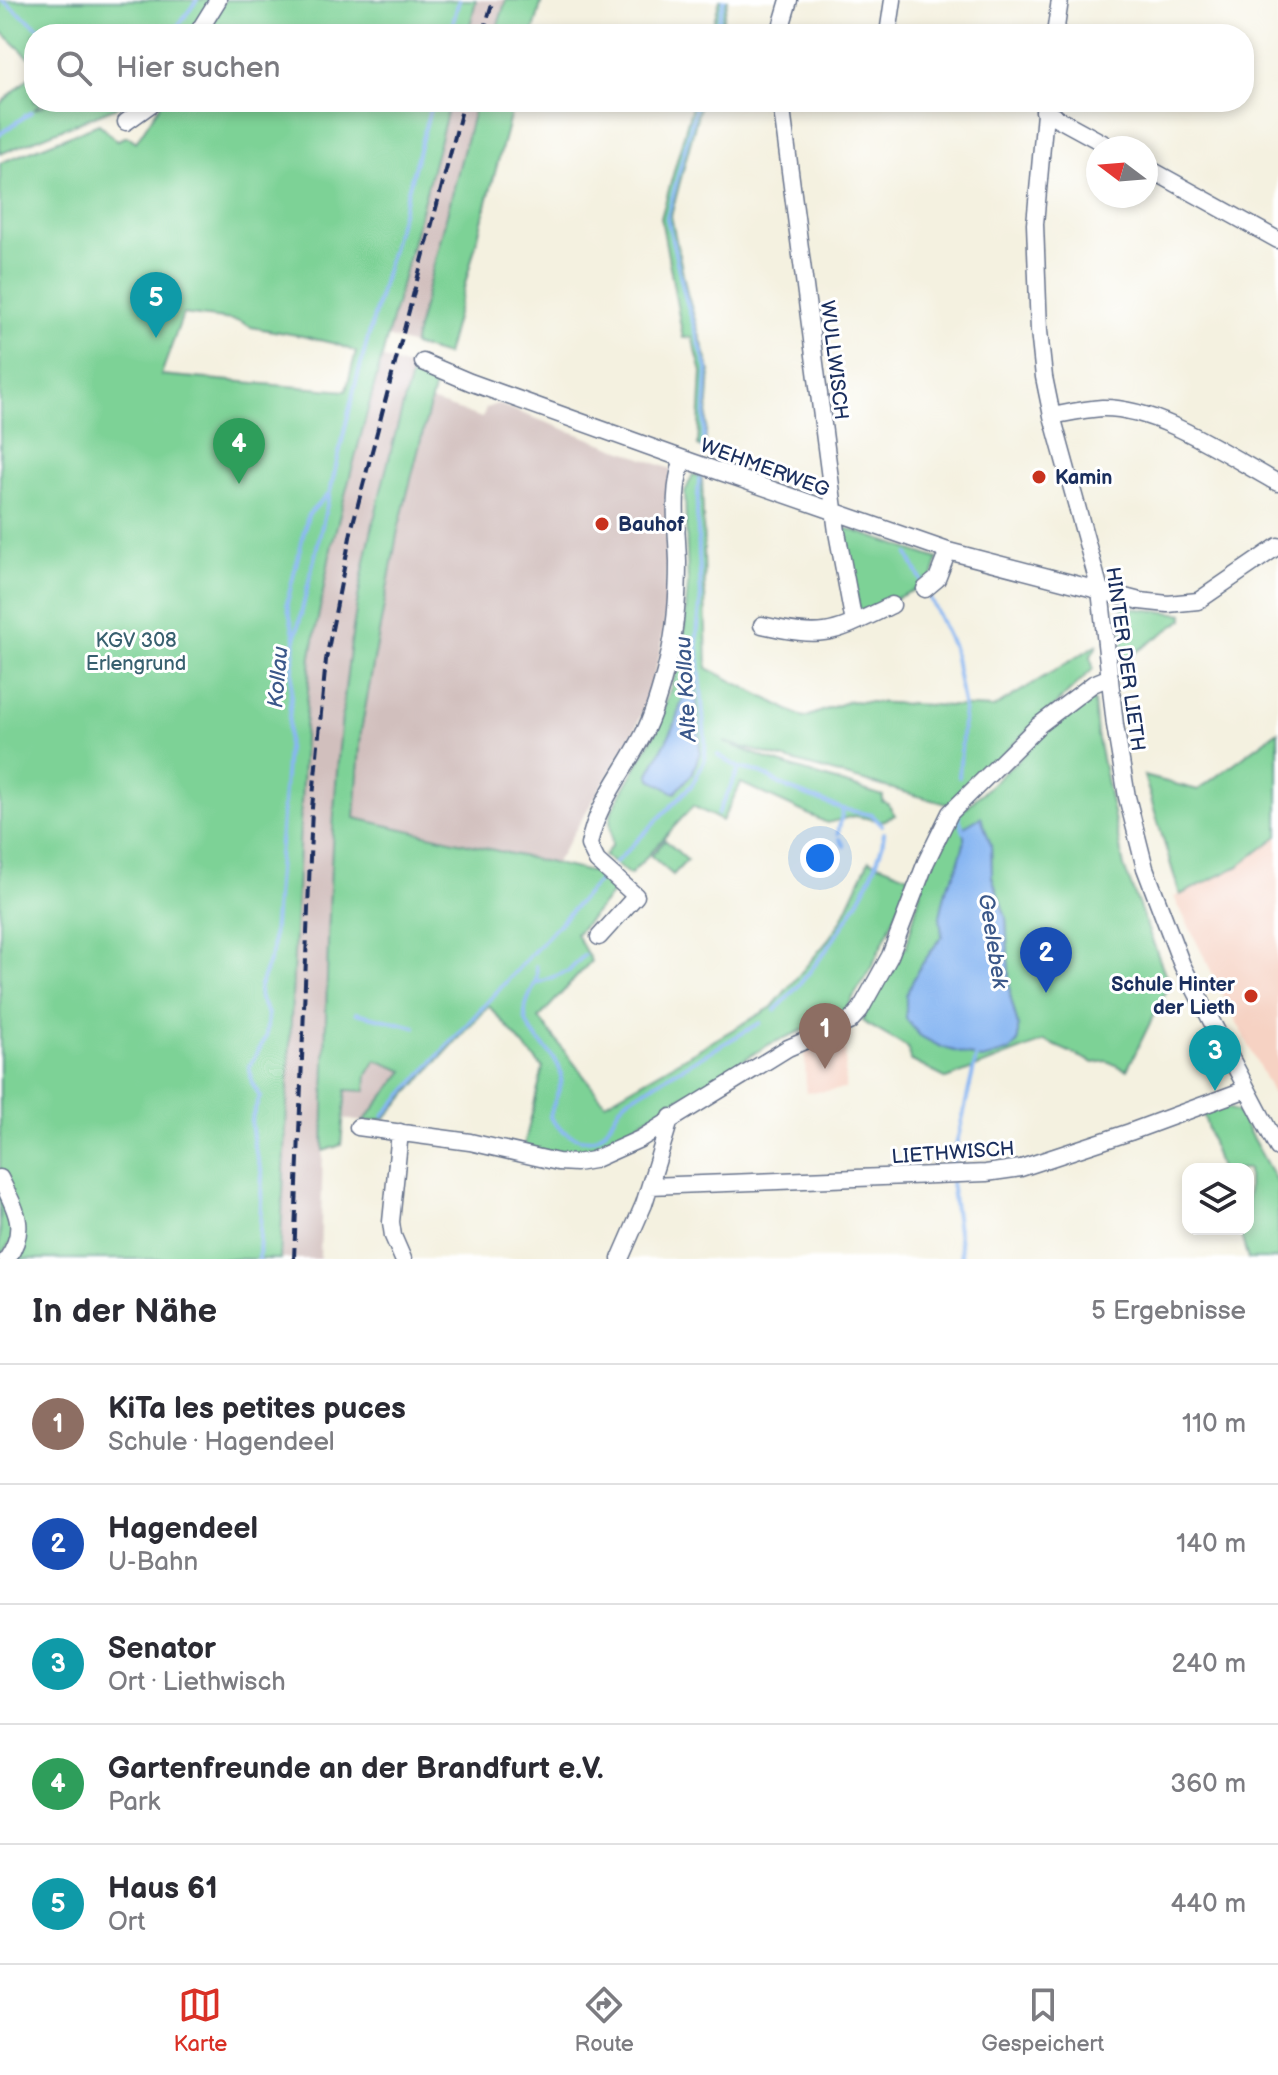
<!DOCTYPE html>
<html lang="de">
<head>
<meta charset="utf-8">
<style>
	:root { --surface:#fff; --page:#f2f2f3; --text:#2b2b33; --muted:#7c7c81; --line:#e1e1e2; --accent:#d93025 }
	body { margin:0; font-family:"Balsamiq Sans",sans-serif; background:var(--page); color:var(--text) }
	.controls { position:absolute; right:24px; bottom:24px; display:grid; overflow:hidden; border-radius:16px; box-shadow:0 4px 12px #0003 }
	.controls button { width:72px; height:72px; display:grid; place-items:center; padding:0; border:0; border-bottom:2px solid var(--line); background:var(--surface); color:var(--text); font:40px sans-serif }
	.compass { position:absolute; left:1086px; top:136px; width:72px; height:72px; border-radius:50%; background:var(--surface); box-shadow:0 4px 12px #0003; rotate:286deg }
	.you { position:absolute; left:820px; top:858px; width:28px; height:28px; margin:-20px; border:6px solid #fff; border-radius:50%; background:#1a73e8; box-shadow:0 0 0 12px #1a73e833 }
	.badge { display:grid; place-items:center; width:52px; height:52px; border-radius:50%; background:var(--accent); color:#fff; font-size:26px; font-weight:700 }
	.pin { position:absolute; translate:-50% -66px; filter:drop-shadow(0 2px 4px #0008) }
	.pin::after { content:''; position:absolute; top:42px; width:28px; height:24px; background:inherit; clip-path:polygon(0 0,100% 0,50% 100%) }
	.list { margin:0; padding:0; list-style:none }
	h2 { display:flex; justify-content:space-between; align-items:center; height:104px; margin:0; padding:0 32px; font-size:34px }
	h2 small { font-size:26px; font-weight:400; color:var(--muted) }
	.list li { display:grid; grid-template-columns:52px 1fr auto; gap:24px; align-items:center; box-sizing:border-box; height:120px; padding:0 32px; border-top:2px solid var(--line) }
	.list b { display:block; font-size:30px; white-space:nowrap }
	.list p { margin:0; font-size:26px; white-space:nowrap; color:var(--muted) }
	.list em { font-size:26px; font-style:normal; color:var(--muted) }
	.icon { flex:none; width:44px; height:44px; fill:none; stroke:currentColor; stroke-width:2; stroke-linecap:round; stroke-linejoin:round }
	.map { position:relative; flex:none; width:1278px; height:1259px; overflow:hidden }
	.search { position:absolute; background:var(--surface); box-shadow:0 4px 12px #0003; left:24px; right:24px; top:24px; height:88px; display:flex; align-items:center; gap:20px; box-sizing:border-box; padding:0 28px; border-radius:32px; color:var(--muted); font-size:30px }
	.sheet { height:704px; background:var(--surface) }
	nav { display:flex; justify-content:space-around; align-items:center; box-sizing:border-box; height:112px; border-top:2px solid var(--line); background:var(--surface); font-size:22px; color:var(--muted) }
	nav a { display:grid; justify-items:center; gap:4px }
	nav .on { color:var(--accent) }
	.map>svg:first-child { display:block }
	.built { fill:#f6d2c3 }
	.industrial { fill:#d1bfbd }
	.green { fill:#7dd296; stroke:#4c807a; stroke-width:2; fill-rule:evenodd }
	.water { fill:#87b6f2; stroke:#5172a8; stroke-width:2 }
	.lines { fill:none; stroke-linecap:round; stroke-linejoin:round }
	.stream { stroke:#87b6f2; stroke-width:4 }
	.minor-casing { stroke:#67738c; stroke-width:19 }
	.minor { stroke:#fff; stroke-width:16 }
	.rail { stroke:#1b2f5e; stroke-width:4; stroke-dasharray:12 6; stroke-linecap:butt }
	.poi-dot { fill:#c8321e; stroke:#fff; stroke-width:3 }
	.labels { text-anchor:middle; stroke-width:6; stroke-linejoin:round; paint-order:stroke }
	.street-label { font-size:20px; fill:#1b2f5e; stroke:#fff }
	.poi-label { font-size:20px; font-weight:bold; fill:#1b2f5e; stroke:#fff; text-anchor:start }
	.park-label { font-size:20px; fill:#38606f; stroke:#fff }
	.water-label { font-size:22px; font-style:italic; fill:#3b588a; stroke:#fff }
</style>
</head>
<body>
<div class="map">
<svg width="1278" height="1259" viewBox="0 0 1278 1259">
	<rect width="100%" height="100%" fill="#fff"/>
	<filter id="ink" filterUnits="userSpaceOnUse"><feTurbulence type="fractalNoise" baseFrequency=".0125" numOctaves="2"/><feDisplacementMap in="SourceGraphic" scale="16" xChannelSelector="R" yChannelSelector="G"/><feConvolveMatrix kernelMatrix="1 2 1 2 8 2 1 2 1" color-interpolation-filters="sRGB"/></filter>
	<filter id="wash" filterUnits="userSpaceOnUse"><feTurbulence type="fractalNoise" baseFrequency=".006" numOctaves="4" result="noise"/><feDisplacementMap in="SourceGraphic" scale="32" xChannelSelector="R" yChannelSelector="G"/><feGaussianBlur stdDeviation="1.8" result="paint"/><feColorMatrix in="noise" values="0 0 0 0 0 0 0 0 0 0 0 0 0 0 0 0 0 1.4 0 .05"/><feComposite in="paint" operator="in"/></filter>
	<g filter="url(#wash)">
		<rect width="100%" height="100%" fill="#f4f1e0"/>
		<path class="built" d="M1278 836V1098L1274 1096 1174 897 1239 866Z
			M846 1034 845 1089 806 1093 805 1049Z"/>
		<path class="industrial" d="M476 0H506L495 34H468Z
			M450 102H476L413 345 387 337Z
			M382 358 413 369 376 503 348 664 332 823 320 1259H280L304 738 311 656 332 544Z
			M431 401 482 418 486 408 497 404 671 469 666 499V611L660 654 648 696 635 730 555 864 355 819 361 731 398 530Z
			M376 1059 405 1071 363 1122 345 1119 346 1090 367 1075Z"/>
		<path class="green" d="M0 0H211L190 34H34V62L0 30Z
			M225 0H476L468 34H206Z
			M506 0H542L533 34H495Z
			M720 0H728L719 34H710Z
			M34 73V102H41L34 110 50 102H140H129L0 154V104Z
			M162 102H450L332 544 311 656 304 738 280 1259H19L23 1254 11 1242 0 1256V163L99 124 117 141C124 136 129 135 136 142ZM183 314 240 321 251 327 302 336 336 344 356 352 346 391 161 375Z
			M476 102H514L446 355 413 345Z
			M693 102H701L671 216 687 293 710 370 705 449 698 446 702 372 692 337 683 338 661 218Z
			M413 369 436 381 398 530 361 731 355 818 590 872 594 868 608 881 605 884 613 893 576 934 591 961 539 1018 605 1103 772 1007 825 944 841 921 869 860 909 876 901 903 872 966 846 1009 830 1019 770 1044 589 1153 576 1156 559 1155 524 1146 543 1068 489 1006 384 1119 363 1122 404 1071 376 1060 367 1075 366 1091 346 1090 341 1145 323 1151C327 989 327 826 348 665 360 564 386 466 413 369Z
			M693 474 702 478 707 668 804 718 849 701 993 708 1098 644 1091 656 1093 669 950 805 724 742 770 760 883 796 882 801 888 804 895 815 883 821 854 816 827 823 741 783 722 821 693 806 630 875 604 856 612 845 610 820 612 810 657 730 678 665 684 633 688 585 685 492ZM691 660 677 792 652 780 649 774 673 728 688 683Z
			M846 528 938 559 932 578 921 587 868 611 859 609 843 530Z
			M1122 607 1184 614V619L1123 661Z
			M1087 696 1094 702 1097 734 1124 867 1169 984 1127 1070 1107 1061 1094 1063 1045 1041 947 1079 910 1060 908 1048 862 1021 900 948H906L926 870 956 817ZM964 827 991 845 992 877 1006 918 1010 995 1018 1026 918 970 942 936 947 887 956 871 964 844Z
			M1278 731V836L1239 866 1180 895 1144 776 1198 790Z
			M665 840 687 860 673 875 651 856Z
			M1223 1106 1238 1112 1278 1184V1259H1248L1239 1229H1248V1169H1220L1203 1113Z"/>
		<path class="water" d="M694 657 700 752 692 774 675 793 652 780 649 774 673 728 688 683 692 658Z
			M981 817 991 845 992 877 1006 918 1010 995 1018 1026V1042L1010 1051 982 1059 941 1047 920 1036 906 1019V995L918 970 942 936 940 916 947 886 956 871 964 844V827Z"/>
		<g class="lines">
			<path class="stream" d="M2 0 47 34
				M172 34 197 0
				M450 34 459 0
				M715 34 724 0
				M697 102 667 218 684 293 707 369 703 448
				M0 134 31 112
				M908 554 922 582
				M928 594 953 647 964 709 959 777
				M295 638 287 603 308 515 328 494
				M694 656 696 643
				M718 755 739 768 759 772 789 789 843 809 872 815 882 825
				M718 814 739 769
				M958 815 964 832
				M838 833 843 809
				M840 839 844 846
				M615 863 692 785 705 759V740L697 636 701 596 697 512 699 479
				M536 966C541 985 524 996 525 1014 526 1037 557 1051 561 1074 563 1088 552 1102 550 1117 561 1133 588 1150 604 1132 613 1122 616 1109 626 1100L760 1023
				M537 983 569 971 584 955
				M775 1010C812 976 879 884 884 833
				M356 1013 415 1027
				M383 1116 603 876
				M952 1164 977 1054
				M951 1182 962 1259
				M259 1259 262 1173 254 1146 251 1120 260 1096 252 1083 249 1067 266 1037 268 1014 260 999 259 989 272 952 295 640 355 386 432 102"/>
		</g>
	</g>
	<g filter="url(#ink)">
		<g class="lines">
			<g class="minor-casing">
				<path id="minor" d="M197 34 218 0
					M779 34 789 0
					M888 34 893 0
					M1055 34 1060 0
					M781 102 837 532 854 623
					M1046 102 1035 224 1039 331 1044 377 1052 416 1100 590 1115 725 1127 797 1145 868 1182 965 1278 1148
					M1044 111 1112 148
					M126 122 154 102
					M1146 167 1278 240
					M423 362 470 382 692 462 948 551 1140 601 1168 604 1198 601 1278 546
					M1052 416C1068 413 1085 409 1102 408 1159 407 1228 456 1278 483
					M925 589 937 579 948 551
					M762 625C828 640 833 633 892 605
					M599 937 636 896 597 861 589 845C596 804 625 771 643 735 655 712 662 685 668 660 676 628 678 594 678 562 677 526 671 493 683 459
					M358 1127 470 1142 558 1162 576 1163 593 1160 640 1139 788 1048 849 1022 860 1010 890 956 926 862 950 813 1039 725 1093 684 1110 677
					M400 1132 391 1222 393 1236 403 1259
					M0 1178C15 1209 29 1227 7 1259
					M650 1186 986 1173 1021 1168 1130 1132 1247 1089
					M620 1259 644 1204 671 1117"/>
			</g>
			<use href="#minor" class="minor"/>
			<path class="rail" d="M483 34 493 0
				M294 1259 312 808 326 660 352 527 464 102"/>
		</g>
	</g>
	<g class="poi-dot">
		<circle cx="1039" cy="477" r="8"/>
		<circle cx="602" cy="524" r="8"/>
		<circle cx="1251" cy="996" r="8"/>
	</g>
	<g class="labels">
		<g class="street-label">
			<text transform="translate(835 360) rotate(83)" y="7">WULLWISCH</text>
			<text transform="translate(765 467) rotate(20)" y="7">WEHMERWEG</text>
			<text transform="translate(1126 659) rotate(82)" y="7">HINTER DER LIETH</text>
			<text transform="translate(953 1152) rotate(-4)" y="7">LIETHWISCH</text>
		</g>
		<g class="poi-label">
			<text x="1055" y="484">Kamin</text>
			<text x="618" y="531">Bauhof</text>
			<text x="1235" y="991" text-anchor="end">Schule Hinter<tspan x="1235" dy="23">der Lieth</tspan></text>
		</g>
		<g class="park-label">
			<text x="136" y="647">KGV 308<tspan x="136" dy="23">Erlengrund</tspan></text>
		</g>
		<g class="water-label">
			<text transform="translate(277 677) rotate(-85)" y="8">Kollau</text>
			<text transform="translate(685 689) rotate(-93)" y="8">Alte Kollau</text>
			<text transform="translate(994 941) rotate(81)" y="8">Geelebek</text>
		</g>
	</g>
</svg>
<div class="controls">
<button><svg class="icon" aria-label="layers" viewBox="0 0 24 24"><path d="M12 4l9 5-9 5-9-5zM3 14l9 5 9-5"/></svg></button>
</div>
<svg class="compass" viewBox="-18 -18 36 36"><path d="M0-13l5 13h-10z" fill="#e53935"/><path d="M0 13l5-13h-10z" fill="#7c7c81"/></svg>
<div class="you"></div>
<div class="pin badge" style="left:825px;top:1069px;background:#8d6e63">1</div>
<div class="pin badge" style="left:1046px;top:993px;background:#1a4fb4">2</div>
<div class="pin badge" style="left:1215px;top:1091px;background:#0f9aa8">3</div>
<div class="pin badge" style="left:239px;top:484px;background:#2e9e5b">4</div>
<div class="pin badge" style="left:156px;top:338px;background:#0f9aa8">5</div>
<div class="search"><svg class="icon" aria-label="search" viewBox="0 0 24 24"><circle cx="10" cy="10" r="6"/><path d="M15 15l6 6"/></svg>Hier suchen</div>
</div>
<section class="sheet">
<h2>In der Nähe<small>5 Ergebnisse</small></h2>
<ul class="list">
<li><span class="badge" style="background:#8d6e63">1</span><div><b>KiTa les petites puces</b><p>Schule · Hagendeel</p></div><em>110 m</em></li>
<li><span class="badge" style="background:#1a4fb4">2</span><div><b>Hagendeel</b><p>U-Bahn</p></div><em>140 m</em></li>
<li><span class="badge" style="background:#0f9aa8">3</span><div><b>Senator</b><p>Ort · Liethwisch</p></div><em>240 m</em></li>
<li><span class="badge" style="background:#2e9e5b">4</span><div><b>Gartenfreunde an der Brandfurt e.V.</b><p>Park</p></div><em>360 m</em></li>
<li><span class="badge" style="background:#0f9aa8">5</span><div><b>Haus 61</b><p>Ort</p></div><em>440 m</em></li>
</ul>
</section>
<nav>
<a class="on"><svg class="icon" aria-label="map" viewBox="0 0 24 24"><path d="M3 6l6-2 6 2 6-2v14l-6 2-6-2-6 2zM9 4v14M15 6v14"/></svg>Karte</a>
<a><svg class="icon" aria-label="directions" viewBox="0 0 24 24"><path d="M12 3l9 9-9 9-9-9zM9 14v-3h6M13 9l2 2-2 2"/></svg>Route</a>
<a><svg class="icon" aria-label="saved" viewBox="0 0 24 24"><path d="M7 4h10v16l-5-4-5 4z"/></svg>Gespeichert</a>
</nav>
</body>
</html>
